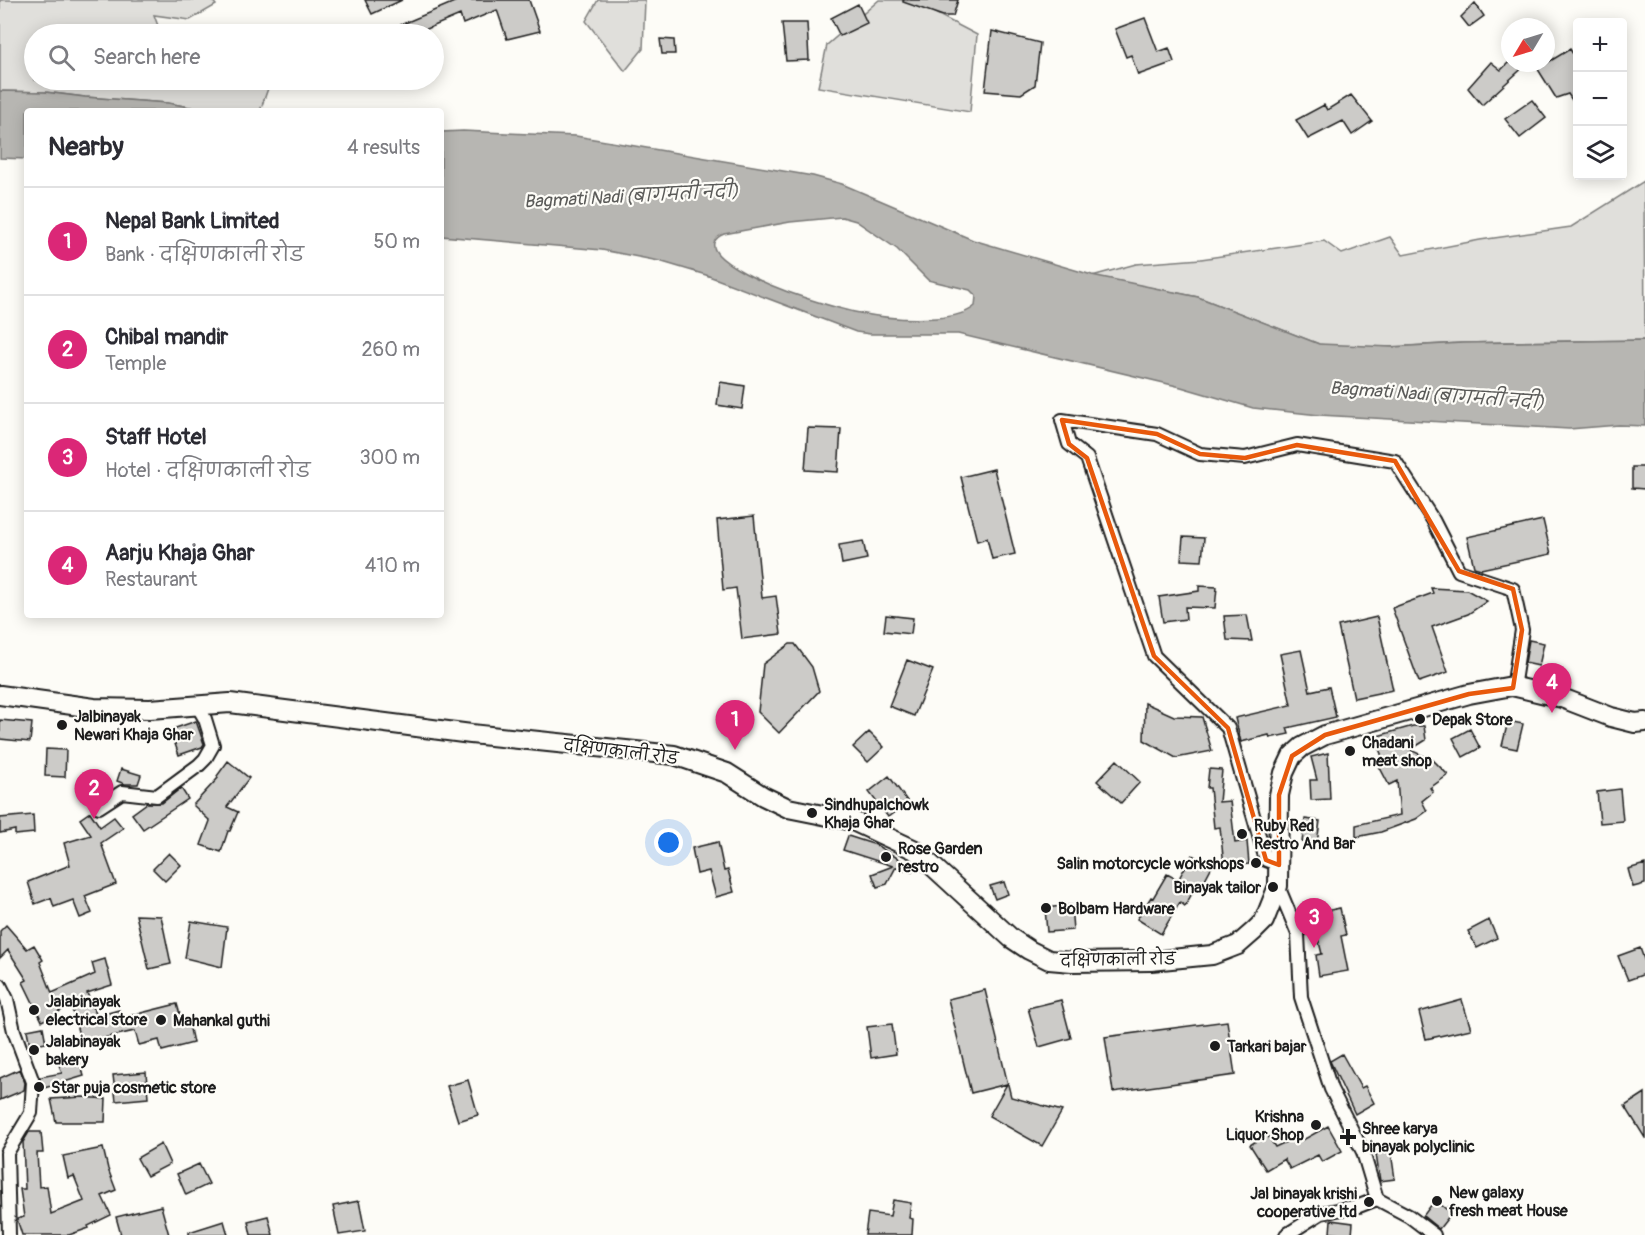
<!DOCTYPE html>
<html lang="en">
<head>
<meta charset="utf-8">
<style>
	:root { --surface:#fff; --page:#f7f7f7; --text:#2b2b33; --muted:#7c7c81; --line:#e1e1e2; --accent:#db2777 }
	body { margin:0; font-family:Pangolin,"Playpen Sans Deva",sans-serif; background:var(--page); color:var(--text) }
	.controls { position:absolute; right:18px; top:18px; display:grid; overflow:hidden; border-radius:6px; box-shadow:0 3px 15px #0003 }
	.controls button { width:54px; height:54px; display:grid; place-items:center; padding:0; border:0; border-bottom:2px solid var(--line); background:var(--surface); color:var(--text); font:30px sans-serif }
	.compass { position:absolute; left:1501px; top:18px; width:54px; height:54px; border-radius:50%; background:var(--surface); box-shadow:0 3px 15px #0003; rotate:232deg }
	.you { position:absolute; left:669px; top:843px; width:21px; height:21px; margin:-15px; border:4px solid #fff; border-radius:50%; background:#1a73e8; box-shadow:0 0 0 9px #1a73e833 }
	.badge { display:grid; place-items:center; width:39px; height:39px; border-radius:50%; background:var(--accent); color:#fff; font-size:20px; font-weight:700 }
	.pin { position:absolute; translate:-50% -50px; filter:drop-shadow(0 2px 3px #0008) }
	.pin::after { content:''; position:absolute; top:32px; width:21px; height:18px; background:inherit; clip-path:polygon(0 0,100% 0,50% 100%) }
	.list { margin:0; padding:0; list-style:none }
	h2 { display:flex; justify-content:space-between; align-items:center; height:78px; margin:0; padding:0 24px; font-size:26px }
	h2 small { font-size:20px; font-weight:400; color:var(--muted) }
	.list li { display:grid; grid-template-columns:39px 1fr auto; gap:18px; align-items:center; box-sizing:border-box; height:108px; padding:0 24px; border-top:2px solid var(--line) }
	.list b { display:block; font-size:22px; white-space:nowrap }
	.list p { margin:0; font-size:20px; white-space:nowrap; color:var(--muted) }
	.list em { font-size:20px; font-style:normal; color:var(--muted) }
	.icon { flex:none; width:33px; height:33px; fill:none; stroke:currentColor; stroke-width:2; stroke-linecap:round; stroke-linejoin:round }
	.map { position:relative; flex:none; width:1645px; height:1235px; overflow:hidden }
	.search { position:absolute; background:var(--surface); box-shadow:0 3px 15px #0003; left:24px; top:24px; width:420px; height:66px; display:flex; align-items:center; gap:15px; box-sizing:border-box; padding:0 21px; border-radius:33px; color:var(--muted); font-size:22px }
	.panel { position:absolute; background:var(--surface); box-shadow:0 3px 15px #0003; left:24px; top:108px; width:420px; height:510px; border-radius:6px }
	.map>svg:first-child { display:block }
	.green { fill:#e0dfdb; stroke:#7e7e7c; stroke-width:1.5 }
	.water { fill:#b7b6b2; stroke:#797876; stroke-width:1.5; fill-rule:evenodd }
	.building { fill:#cccbc8; stroke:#1c1c1c; stroke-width:1.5 }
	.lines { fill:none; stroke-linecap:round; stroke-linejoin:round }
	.minor-casing { stroke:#1c1c1c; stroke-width:16 }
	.secondary-casing { stroke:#1c1c1c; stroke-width:22 }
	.minor { stroke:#fdfcf7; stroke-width:12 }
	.secondary { stroke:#fdfcf7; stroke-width:18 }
	.marked { fill:none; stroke:#e8590c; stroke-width:4.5; stroke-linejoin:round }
	.poi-dot { fill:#1c1c1c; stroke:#fdfcf7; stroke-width:2 }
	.labels { text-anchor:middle; stroke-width:4.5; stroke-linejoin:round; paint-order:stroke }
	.poi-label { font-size:16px; font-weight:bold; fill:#1c1c1c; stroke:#fdfcf7; text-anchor:start }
	.street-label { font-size:16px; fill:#1c1c1c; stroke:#fdfcf7 }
	.water-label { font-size:18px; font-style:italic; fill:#5a5a58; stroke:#fdfcf7 }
</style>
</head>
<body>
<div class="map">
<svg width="1645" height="1235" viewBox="0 0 1645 1235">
	<rect width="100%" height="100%" fill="#fdfcf7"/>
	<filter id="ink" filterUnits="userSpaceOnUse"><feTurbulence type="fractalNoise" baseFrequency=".0167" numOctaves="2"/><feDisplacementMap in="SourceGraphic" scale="12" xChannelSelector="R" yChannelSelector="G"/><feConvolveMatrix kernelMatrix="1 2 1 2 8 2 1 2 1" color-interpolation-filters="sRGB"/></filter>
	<g filter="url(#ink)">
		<path class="green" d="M0 0H212L216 5 190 20 154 15 161 34H34V80H271L260 111H211L168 103 85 97 45 92 0 91Z
			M598 0H645L643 49 625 71 586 21Z
			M879 0H910L977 35 970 112 818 87 827 45Z
			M272 22 283 26 282 34H257L258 31Z
			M1644 181 1645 340C1584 341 1522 341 1461 343 1414 345 1365 351 1319 344L1198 297 1092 276 1136 264 1201 259 1324 241 1342 254 1390 237 1403 255 1480 240 1571 227Z"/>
		<path class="water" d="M0 91 45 92 85 97 168 103 211 111H27V159L0 158Z
			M463 131 576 136 813 176 842 184 973 240 1092 275 1198 297 1319 344 1392 347 1462 343 1645 340V426L1619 425 1569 429 1319 415 1253 408 1181 387 958 334H870L856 332 706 275 659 261 602 250 441 236V132ZM842 217 856 221 897 249 928 280 970 290 976 296 975 306C965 315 949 317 936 318 882 322 839 310 788 292 777 288 683 252 724 234L790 222Z"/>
		<path class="building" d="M365 0H402L372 14Z
			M459 0H529L540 31 507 39 497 10 463 24 460 15 415 34H379Z
			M903 0H958L953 16H943L903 2Z
			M1475 3 1484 16 1469 27 1461 17Z
			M858 4 867 23 840 36 831 18Z
			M1145 18 1158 52 1169 48 1174 62 1138 75 1131 55 1126 57 1115 29Z
			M782 23H807L809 60 786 61Z
			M992 31 1040 43 1035 85 1021 94 985 91Z
			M660 39 674 40 675 54H662Z
			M1570 49 1578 62V109L1568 94 1556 98 1534 63H1547Z
			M1491 62 1501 70 1508 63H1528L1482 105 1468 88Z
			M1351 95 1372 121 1352 135 1343 121 1308 139 1296 120 1324 105 1327 110Z
			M1532 100 1546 118 1520 138 1505 119Z
			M720 382 745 386 742 409 717 405Z
			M808 428 841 429 838 472 805 470Z
			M1632 467H1645V489L1632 488Z
			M994 469 1015 554 992 559 987 538 977 541 961 477Z
			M754 516 762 598 776 596 781 634 742 639 736 588 723 590 717 520Z
			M1543 520 1551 554 1481 569 1474 567 1467 537Z
			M1183 537 1204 538 1202 561 1181 560Z
			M863 541 867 559 842 564 839 545Z
			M1199 586 1217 587 1215 608 1185 607 1186 619 1163 622 1159 597 1199 591Z
			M1431 588 1467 590 1487 601 1468 614 1432 627 1448 672 1419 682 1392 608 1433 593Z
			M886 615 913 618 911 634 884 631Z
			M1247 615 1252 641 1227 640 1224 616Z
			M1377 617 1393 690 1354 698 1338 626Z
			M1529 640 1544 643 1539 666 1525 663Z
			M790 644H795L812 667 819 691 779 733 758 712 763 664Z
			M1301 650 1310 691 1329 687 1336 717 1287 728 1289 734 1270 738 1269 735 1241 742 1235 718 1291 705 1280 654Z
			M907 660 933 670 914 716 889 706Z
			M1145 703 1174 716 1202 717 1212 751 1176 758 1144 740Z
			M0 720 32 723 30 742 0 739Z
			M196 721 204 744 202 747 179 755 170 730Z
			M1508 721 1523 724 1517 749 1502 746Z
			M1413 726H1424L1426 740 1410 750 1433 760 1448 775 1430 788 1433 792 1422 801 1427 811 1416 819 1381 832 1356 837V825L1400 815 1397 781 1389 785 1378 764 1384 761 1374 737Z
			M1470 729 1480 748 1463 757 1453 738Z
			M869 732 884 747 868 762 853 747Z
			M46 749 66 750 65 777 45 776Z
			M1328 753 1330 799 1311 800 1310 780H1317L1311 757Z
			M1117 760 1140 782 1121 803 1097 781Z
			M228 761 249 778 227 807 238 812 230 831H228L221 852 201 845 210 821 193 805 218 778 217 776Z
			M121 769 141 775 138 784H125L117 781Z
			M1209 769 1222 770 1219 802 1230 801 1235 843 1247 841 1249 864 1224 866 1220 827 1214 828 1210 788H1207Z
			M889 776 908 802 888 817 869 792Z
			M98 780 103 794 92 803 85 785Z
			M181 788 188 799 143 829 132 814 147 803H162Z
			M1620 789 1623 821 1600 823 1597 792Z
			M90 812 100 827 114 817 123 828 101 843 116 884 85 896 92 913 80 918 73 900 54 907 51 898 35 904 28 882 70 865 64 843 91 835 80 819Z
			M33 815 34 833 15 835V830L0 833V818Z
			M1305 819 1320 821 1317 844 1302 842Z
			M848 836 876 845 914 868 912 872 896 867 887 884 877 887 872 874 893 866 843 850Z
			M718 842 724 871 728 870 734 892 716 897 709 871 697 874 692 848Z
			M169 853 181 865 165 881 153 869Z
			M1192 855 1212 866 1203 883 1199 881 1185 906 1180 902 1161 934 1137 919 1151 897 1153 898 1167 874 1178 880Z
			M1645 864V884L1633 887 1628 869Z
			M1004 882 1008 894 995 899 990 886Z
			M1071 905 1073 930 1047 932 1045 908Z
			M1340 908 1346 935 1341 936 1348 971 1319 976 1316 955 1322 954 1312 914Z
			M136 915 161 916 171 964 149 969Z
			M1489 920 1497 938 1477 948 1468 931Z
			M191 921 227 927 222 967 185 958Z
			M6 925 27 949 34 945 43 960 40 962 52 993 95 974 92 963 105 959 112 985 87 993 97 1016 119 1010 121 1018 177 1004 183 1025 189 1024 193 1043 162 1051 159 1040 139 1045 135 1031 81 1043 71 1005 42 1021 23 982 27 980 8 950 0 958V931Z
			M1640 948 1645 962V974L1628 980 1618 956Z
			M985 990 1011 1097 1062 1111 1042 1146 989 1116 1007 1084 971 1093 948 999Z
			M1061 1000 1071 1038 1039 1047 1028 1008Z
			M1462 1000 1471 1029 1426 1039 1419 1012Z
			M1227 1021 1235 1075 1113 1092 1105 1037Z
			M892 1024 896 1054 871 1058 867 1027Z
			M43 1027 46 1043 30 1046 27 1030Z
			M1342 1054 1361 1088 1365 1086 1374 1103 1355 1114 1330 1061Z
			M78 1056 84 1076 41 1089 40 1077 62 1073 58 1062Z
			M20 1069 25 1083 24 1090 0 1100V1078Z
			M146 1072 148 1098 116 1101 113 1075Z
			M468 1080 478 1115 458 1121 447 1086Z
			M1645 1093V1138L1625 1106Z
			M83 1097 106 1099 105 1122H56L51 1099Z
			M1328 1126 1342 1151 1322 1162 1318 1155 1290 1169 1284 1159 1266 1170 1250 1145 1267 1134 1275 1147 1301 1135 1303 1140Z
			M29 1132H41L43 1153H37L39 1187 47 1186 51 1214 84 1201 74 1176 68 1178 63 1156 103 1148 108 1169 116 1190 102 1196 111 1215 88 1226 89 1228 69 1235H22L17 1219 24 1217 20 1189H25L23 1142Z
			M161 1144 170 1164 147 1176 137 1158Z
			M1391 1152 1395 1179 1380 1181 1376 1154Z
			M199 1164 209 1184 186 1195 177 1174Z
			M893 1200 911 1203 909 1218 913 1219 912 1235H865L868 1213 890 1216Z
			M1435 1200 1446 1209 1450 1206 1454 1210 1439 1229 1423 1216Z
			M359 1201 365 1231 339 1235 333 1206Z
			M161 1206 169 1235H121L116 1217Z
			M268 1216 273 1235H251L248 1221Z
			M1331 1220 1353 1223 1352 1235 1330 1233Z
			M224 1221 228 1235H189V1232Z"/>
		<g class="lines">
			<g class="minor-casing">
				<path id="minor" d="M99 807 122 792 157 796 199 765 205 759 213 745 205 719 197 705
					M1279 865 1266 860 1228 728 1154 656 1087 458 1069 444 1062 420 1157 434 1200 454 1245 458 1297 445 1395 461 1433 520 1459 571 1513 589 1522 630 1513 688
					M1278 886 1298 934 1301 997 1331 1089 1363 1152 1377 1199 1409 1216 1434 1235
					M0 985 7 999 14 1031 33 1082 31 1113 7 1153 9 1235
					M1286 1235 1321 1213 1359 1206 1377 1199"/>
			</g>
			<g class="secondary-casing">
				<path id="secondary" d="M0 695 94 708 150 709 230 703 471 734 674 755 727 773 763 796 788 808 853 821 915 850 1011 938 1029 950 1049 960 1072 962 1151 961 1212 955 1238 945 1254 931 1264 921 1278 886 1279 795 1284 773 1292 756 1302 747 1325 735 1469 694 1512 686 1562 698 1611 717 1635 723 1645 722"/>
			</g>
			<use href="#minor" class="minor"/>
			<use href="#secondary" class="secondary"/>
		</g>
	</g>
	<path class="marked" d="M1062 420 1157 434 1200 454 1245 458 1297 445 1395 461 1459 571 1513 589 1522 630 1513 688 1469 694 1325 735 1292 756 1279 795V865L1266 860 1228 728 1154 656 1087 458 1069 444Z"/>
	<g class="poi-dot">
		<circle cx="1420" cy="719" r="6"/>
		<circle cx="62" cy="725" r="6"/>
		<circle cx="1350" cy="751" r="6"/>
		<circle cx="812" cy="813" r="6"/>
		<circle cx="1242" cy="834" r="6"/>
		<circle cx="886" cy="857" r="6"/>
		<circle cx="1256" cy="863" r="6"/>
		<circle cx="1273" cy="887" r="6"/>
		<circle cx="1046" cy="908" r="6"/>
		<circle cx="34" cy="1010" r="6"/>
		<circle cx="161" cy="1020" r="6"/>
		<circle cx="1215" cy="1046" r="6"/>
		<circle cx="34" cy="1050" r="6"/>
		<circle cx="39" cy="1087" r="6"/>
		<circle cx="1316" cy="1125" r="6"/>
		<path d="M1345 1128h6v6h6v6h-6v6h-6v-6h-6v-6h6z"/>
		<circle cx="1437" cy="1201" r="6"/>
		<circle cx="1369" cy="1202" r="6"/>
	</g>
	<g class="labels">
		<g class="poi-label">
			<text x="74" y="722">Jalbinayak<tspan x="74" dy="18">Newari Khaja Ghar</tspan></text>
			<text x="1432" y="725">Depak Store</text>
			<text x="1362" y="748">Chadani<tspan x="1362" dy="18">meat shop</tspan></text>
			<text x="824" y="810">Sindhupalchowk<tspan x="824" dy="18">Khaja Ghar</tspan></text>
			<text x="1254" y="831">Ruby Red<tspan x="1254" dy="18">Restro And Bar</tspan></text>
			<text x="898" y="854">Rose Garden<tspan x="898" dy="18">restro</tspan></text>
			<text x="1244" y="869" text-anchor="end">Salin motorcycle workshops</text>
			<text x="1261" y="893" text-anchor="end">Binayak tailor</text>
			<text x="1058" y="914">Bolbam Hardware</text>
			<text x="46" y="1007">Jalabinayak<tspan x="46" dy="18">electrical store</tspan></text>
			<text x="173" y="1026">Mahankal guthi</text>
			<text x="46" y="1047">Jalabinayak<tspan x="46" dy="18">bakery</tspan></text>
			<text x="1227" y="1052">Tarkari bajar</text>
			<text x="51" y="1093">Star puja cosmetic store</text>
			<text x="1304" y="1122" text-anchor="end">Krishna<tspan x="1304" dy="18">Liquor Shop</tspan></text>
			<text x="1362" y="1134">Shree karya<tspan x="1362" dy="18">binayak polyclinic</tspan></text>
			<text x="1449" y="1198">New galaxy<tspan x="1449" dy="18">fresh meat House</tspan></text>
			<text x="1357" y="1199" text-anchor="end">Jal binayak krishi<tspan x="1357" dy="18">cooperative ltd</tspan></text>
		</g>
		<g class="street-label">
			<text transform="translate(621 751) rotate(7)" y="6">दक्षिणकाली रोड</text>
			<text transform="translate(1118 959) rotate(-1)" y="6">दक्षिणकाली रोड</text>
		</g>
		<g class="water-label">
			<text transform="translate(631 196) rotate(-3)" y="6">Bagmati Nadi (बागमती नदी)</text>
			<text transform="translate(1437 395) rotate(4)" y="6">Bagmati Nadi (बागमती नदी)</text>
		</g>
	</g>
</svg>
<div class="controls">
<button>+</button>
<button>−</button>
<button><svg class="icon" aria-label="layers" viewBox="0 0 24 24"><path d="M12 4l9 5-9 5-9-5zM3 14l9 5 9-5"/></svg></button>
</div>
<svg class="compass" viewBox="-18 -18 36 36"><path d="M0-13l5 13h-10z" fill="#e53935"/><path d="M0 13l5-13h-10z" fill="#7c7c81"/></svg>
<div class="you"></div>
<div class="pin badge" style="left:735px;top:750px">1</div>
<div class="pin badge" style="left:94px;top:819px">2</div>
<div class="pin badge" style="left:1314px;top:948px">3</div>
<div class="pin badge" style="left:1552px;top:713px">4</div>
<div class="search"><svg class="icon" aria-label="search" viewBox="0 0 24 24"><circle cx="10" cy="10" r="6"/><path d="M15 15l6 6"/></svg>Search here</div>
<section class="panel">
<h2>Nearby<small>4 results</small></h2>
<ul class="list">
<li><span class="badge">1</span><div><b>Nepal Bank Limited</b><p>Bank · दक्षिणकाली रोड</p></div><em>50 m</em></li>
<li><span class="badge">2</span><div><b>Chibal mandir</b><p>Temple</p></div><em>260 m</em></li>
<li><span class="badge">3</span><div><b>Staff Hotel</b><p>Hotel · दक्षिणकाली रोड</p></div><em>300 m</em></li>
<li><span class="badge">4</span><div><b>Aarju Khaja Ghar</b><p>Restaurant</p></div><em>410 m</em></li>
</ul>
</section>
</div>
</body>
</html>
